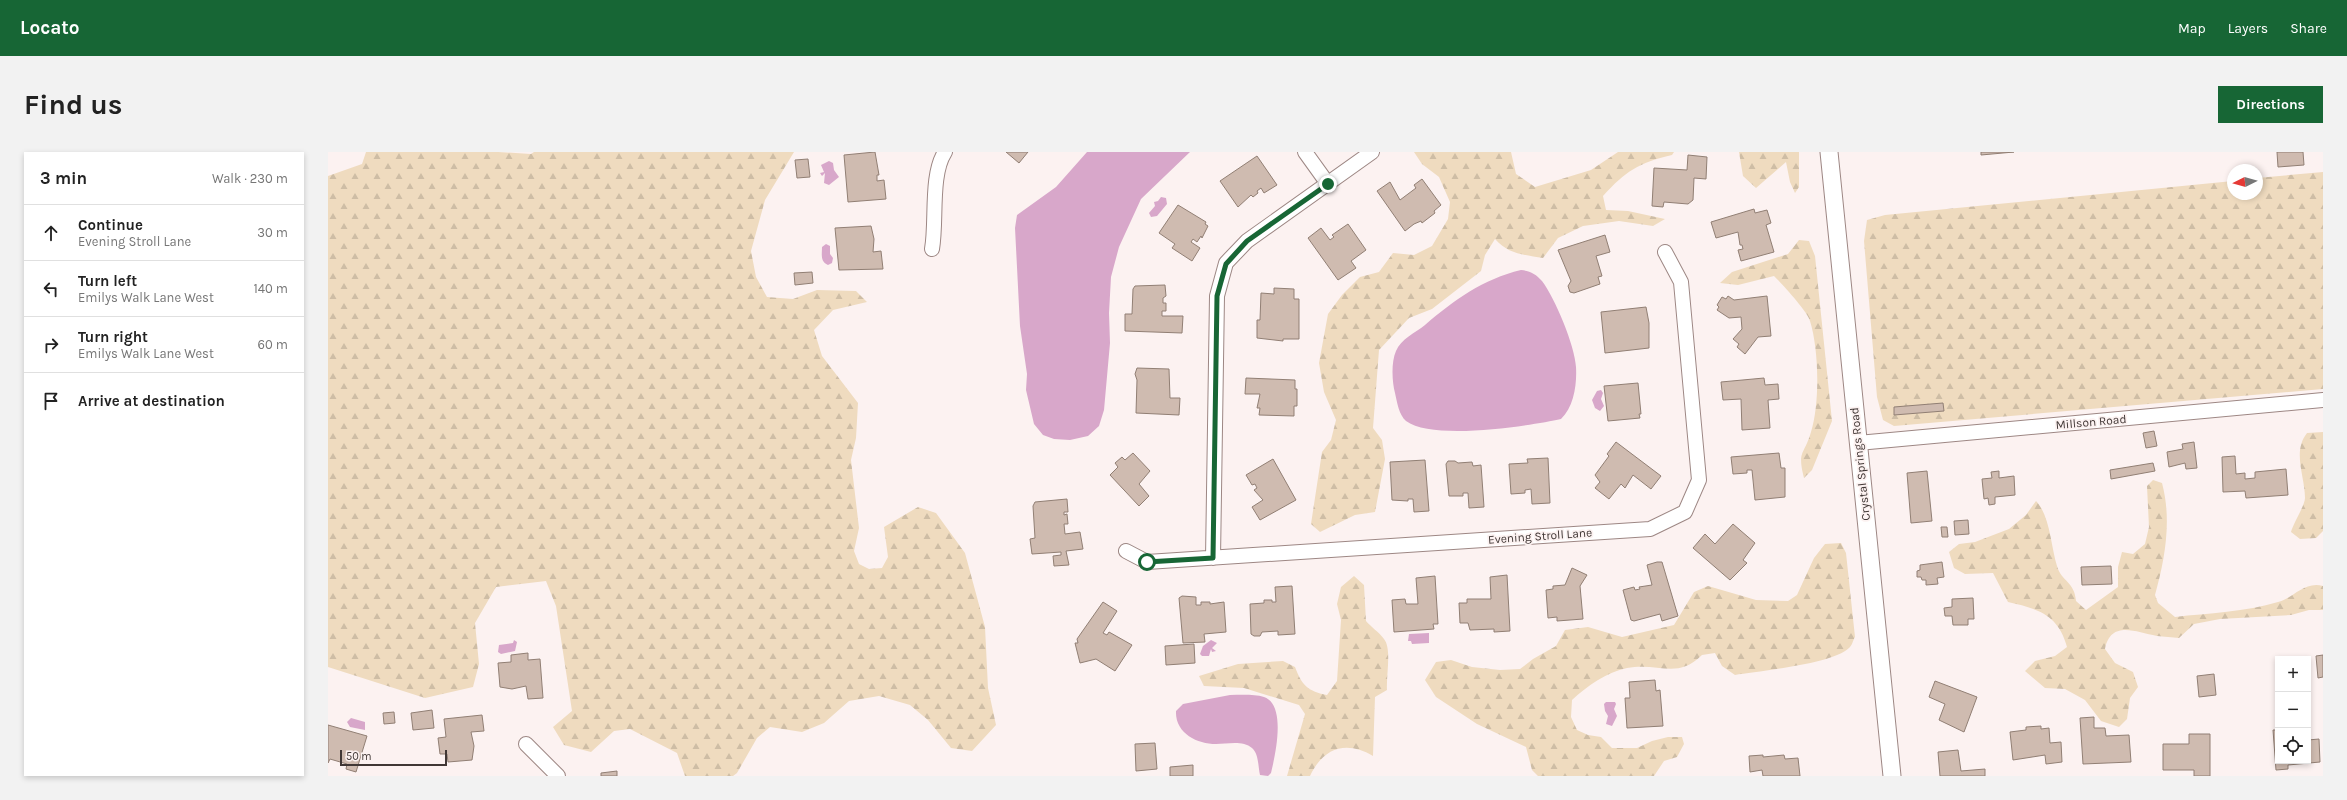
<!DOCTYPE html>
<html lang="en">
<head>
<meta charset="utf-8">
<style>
	:root { --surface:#fff; --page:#f2f2f2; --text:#222; --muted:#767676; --line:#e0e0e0; --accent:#176635 }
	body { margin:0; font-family:Karla,sans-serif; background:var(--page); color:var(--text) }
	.controls { position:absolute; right:12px; bottom:12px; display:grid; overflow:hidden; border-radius:0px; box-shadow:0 2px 6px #0003 }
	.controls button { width:36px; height:36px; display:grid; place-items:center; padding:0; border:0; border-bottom:1px solid var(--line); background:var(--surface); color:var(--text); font:20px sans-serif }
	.compass { position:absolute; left:1899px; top:12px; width:36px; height:36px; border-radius:50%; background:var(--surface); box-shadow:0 2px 6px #0003; rotate:265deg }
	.scale { position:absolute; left:12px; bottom:10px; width:107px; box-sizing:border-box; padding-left:4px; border:2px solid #403735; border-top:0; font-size:11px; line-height:14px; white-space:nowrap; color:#403735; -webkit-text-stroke:3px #fcf2f1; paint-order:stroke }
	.stop { position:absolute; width:12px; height:12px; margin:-9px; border:3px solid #176635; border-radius:50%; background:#fff }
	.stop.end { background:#176635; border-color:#fff; box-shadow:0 1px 4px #0008 }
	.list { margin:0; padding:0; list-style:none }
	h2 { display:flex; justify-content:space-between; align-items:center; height:52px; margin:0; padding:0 16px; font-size:17px }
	h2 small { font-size:13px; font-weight:400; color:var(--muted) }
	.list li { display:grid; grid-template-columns:26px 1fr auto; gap:12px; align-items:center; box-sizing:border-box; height:56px; padding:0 16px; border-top:1px solid var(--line) }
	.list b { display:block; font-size:15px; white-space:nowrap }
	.list p { margin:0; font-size:13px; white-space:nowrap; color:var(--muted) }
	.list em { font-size:13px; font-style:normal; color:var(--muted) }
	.icon { flex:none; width:22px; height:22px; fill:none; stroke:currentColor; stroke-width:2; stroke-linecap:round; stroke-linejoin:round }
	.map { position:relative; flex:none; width:1995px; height:624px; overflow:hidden; border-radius:0px }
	header { display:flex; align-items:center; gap:24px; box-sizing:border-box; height:56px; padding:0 20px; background:var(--accent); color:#fff }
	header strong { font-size:19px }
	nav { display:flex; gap:22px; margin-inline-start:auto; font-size:14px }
	.intro { display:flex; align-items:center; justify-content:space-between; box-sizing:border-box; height:96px; padding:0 24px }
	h1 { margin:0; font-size:28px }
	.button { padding:10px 18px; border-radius:0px; background:var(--accent); color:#fff; font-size:14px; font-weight:700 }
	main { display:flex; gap:24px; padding:0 24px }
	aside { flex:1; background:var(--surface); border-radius:0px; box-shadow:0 2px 6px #0003 }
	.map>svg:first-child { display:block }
	.forest { fill:url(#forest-firs) }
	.water { fill:#d8a7ca }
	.building { fill:#cfbbb0; stroke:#917f74 }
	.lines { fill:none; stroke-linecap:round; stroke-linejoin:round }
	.minor-casing { stroke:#9d8784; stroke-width:16 }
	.tertiary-casing { stroke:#9d8784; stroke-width:19 }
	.minor { stroke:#fff; stroke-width:14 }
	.tertiary { stroke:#fff; stroke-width:17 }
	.route { stroke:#176635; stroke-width:5 }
	.labels { text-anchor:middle; stroke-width:3.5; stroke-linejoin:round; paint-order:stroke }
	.street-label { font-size:12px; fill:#403735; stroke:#fcf2f1 }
</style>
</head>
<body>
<header>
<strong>Locato</strong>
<nav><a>Map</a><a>Layers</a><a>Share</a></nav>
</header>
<div class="intro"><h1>Find us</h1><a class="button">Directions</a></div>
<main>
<aside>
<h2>3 min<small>Walk · 230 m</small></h2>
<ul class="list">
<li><svg class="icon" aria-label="ahead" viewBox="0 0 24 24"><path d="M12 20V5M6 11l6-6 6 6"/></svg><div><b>Continue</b><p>Evening Stroll Lane</p></div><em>30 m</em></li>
<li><svg class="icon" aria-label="left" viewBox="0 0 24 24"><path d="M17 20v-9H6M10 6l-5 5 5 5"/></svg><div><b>Turn left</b><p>Emilys Walk Lane West</p></div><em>140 m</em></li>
<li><svg class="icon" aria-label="right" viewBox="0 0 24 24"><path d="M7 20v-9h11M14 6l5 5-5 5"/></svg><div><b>Turn right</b><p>Emilys Walk Lane West</p></div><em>60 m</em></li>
<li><svg class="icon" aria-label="arrive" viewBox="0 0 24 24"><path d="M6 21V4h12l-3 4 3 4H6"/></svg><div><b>Arrive at destination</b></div></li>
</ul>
</aside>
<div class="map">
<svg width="1995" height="624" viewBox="0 0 1995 624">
	<defs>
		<pattern id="forest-firs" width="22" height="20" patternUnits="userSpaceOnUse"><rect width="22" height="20" fill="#efdbbf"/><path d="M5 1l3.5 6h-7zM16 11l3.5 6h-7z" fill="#cebda5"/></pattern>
	</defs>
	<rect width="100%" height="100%" fill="#fcf2f1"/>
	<path class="forest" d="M38 0H170L203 2 206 0H466L437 48 423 99 428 125 439 145 465 147 489 138 528 139 539 150 505 158 486 178 494 204 530 251 528 286 523 308 531 376 526 399 531 412 541 417 554 416 560 405 556 375 590 355 608 361 637 401 657 475 660 536 668 573 644 599 623 596 600 568 582 553 551 544 521 549 496 571 474 580 442 575 429 586 409 621 405 624H357L349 601 302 577 286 579 263 600 236 593 225 575 244 559 228 454 218 429 168 435 147 471 151 512 145 535 97 546 0 515V24L34 12Z
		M1086 0H1183L1188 22 1207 35 1263 18 1290 0H1346L1344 3C1310 11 1298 19 1275 44L1278 58 1300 59 1337 67 1325 74 1291 69 1255 74 1230 86 1215 106C1196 103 1180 102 1167 87L1157 103 1153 119 1104 157 1081 166 1051 198 1045 276 1054 288 1057 307 1047 360 1027 363 992 380 983 372 994 300 1003 288 1008 268 996 240 991 211 1000 162 1014 143 1032 125 1051 120 1065 101 1086 103 1104 94 1120 67 1122 50 1111 25 1094 12Z
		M1411 0H1471V35L1467 41 1462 30 1458 10 1428 36 1415 24Z
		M1995 20V237L1566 274 1555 268 1549 245 1536 89 1539 68 1557 63 1905 29V42H1929V26Z
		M1471 88 1481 89 1487 104 1504 269 1484 318 1476 326C1469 298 1476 304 1483 280 1492 251 1491 198 1482 169 1479 159 1454 132 1446 124L1410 133 1392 131 1404 120 1460 102Z
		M1995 280V379L1988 386 1972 387 1963 380C1965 372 1977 353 1977 346 1977 324 1964 300 1979 281Z
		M1825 328 1834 331C1844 368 1837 407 1827 443L1830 451 1847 465C1880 461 1918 460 1950 450 1966 446 1976 429 1995 434V458H1981L1963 463 1892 467 1866 472 1851 486C1844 485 1836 485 1829 484 1807 480 1783 468 1777 497L1787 511 1805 520 1810 535 1802 546 1799 567 1791 575 1773 569 1757 548 1737 537 1717 536 1697 519 1707 509 1727 504 1739 495C1730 462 1710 457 1680 450L1665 421 1637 422 1626 416 1621 400 1631 392 1647 390 1681 377 1698 363 1708 349C1722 363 1723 395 1729 414 1733 429 1747 430 1748 449L1758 458 1790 435V415L1794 400 1805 402 1817 392 1821 375 1819 334Z
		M1513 391 1518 401 1527 485C1525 488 1524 494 1521 496 1505 512 1431 519 1407 523L1394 514 1387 501 1374 503C1349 528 1331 510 1299 516 1279 520 1259 534 1244 548L1243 565 1249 578 1260 583 1273 585 1284 596H1309L1324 589 1340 585H1354L1356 592 1349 605 1336 609 1326 624H1210L1204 618 1198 595 1149 572 1108 545 1097 528 1108 510 1123 508 1144 515 1172 518 1192 517 1205 507 1228 494 1237 478 1260 475 1294 485 1346 473 1366 440 1380 434 1428 448 1460 449 1469 443 1486 406 1497 392Z
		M1026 424 1036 433 1038 469C1043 475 1051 480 1056 487 1064 497 1058 523 1059 538L1047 545 1045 604C1018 588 995 596 982 624H959L977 562 971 553 916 536 876 534 871 524 910 512 955 509 967 515C974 533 979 539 999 543L1009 529 1013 468 1009 452 1013 435Z"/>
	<path class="water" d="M759 0H862L813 47 791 95 783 125 781 161 782 191 776 258 771 274 760 284 742 288 726 287 715 283 706 272 698 238 699 222 692 174 687 76 689 63 728 35Z
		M501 9 505 11 506 18 511 25 501 33 496 31 497 21 494 24 492 21 496 20 493 13Z
		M833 45 838 46 839 52 829 64 823 65 821 61 827 54 826 50 830 49Z
		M498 92 502 94V102L505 106 504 111 500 113C492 110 494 102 494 95Z
		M1193 118C1202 119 1208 122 1214 129 1227 146 1247 194 1248 215 1249 232 1246 255 1233 267 1201 274 1105 289 1078 269 1071 263 1069 250 1067 241 1064 230 1063 210 1068 199 1073 187 1087 181 1097 173 1126 148 1155 127 1193 118Z
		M1269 239 1273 238 1275 241 1273 247 1276 254 1272 259 1267 256 1264 248Z
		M1101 481V491L1084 492 1083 489H1080L1081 482Z
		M186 488 189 490 187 499 173 502 170 500 171 493 185 491Z
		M883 488 889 491 884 496 888 499 884 500 883 497 881 504H874L872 502 875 494Z
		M902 543C913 543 926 542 936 545 959 553 947 604 943 621L940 624 932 623C930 615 931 602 924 596 915 588 899 592 888 592 869 592 847 581 848 559L855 552Z
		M1278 550H1287L1288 552 1286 557 1289 564 1284 574 1278 572 1280 564 1277 559 1276 552Z
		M23 566 37 570V578L22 575 19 570Z"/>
	<path class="building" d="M547 0 551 23H549V29L556 28 558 47 520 50 516 3Z
		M678 0H700L691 11Z
		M1653 0H1686L1653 3Z
		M1949 0H1975L1976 13 1950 15Z
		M1360 3 1379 5 1378 27 1366 26 1365 48 1360 52 1336 50 1335 55 1324 54 1326 16 1359 18Z
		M929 4 949 33 936 41 933 36 929 39 930 41 925 45 923 43 910 55 892 29Z
		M480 7 482 25 469 26 467 8Z
		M1094 27 1113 53 1106 59 1107 61 1094 71 1093 69 1086 72 1077 79 1049 39 1062 30 1072 48 1088 36 1086 33Z
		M850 53 878 70 877 72 880 74 874 86 873 84 869 90 865 87 863 90 872 96 864 109 844 96 847 92 831 81Z
		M1426 57 1427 61 1439 58 1443 71 1438 73 1446 100 1413 109 1410 98 1415 97 1414 93H1412L1410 80 1388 86 1383 70Z
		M1020 72 1038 98 1023 109 1028 116 1010 128 980 86 993 76 1002 88 1006 85 1004 83Z
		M543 74 546 87 545 100 553 99 555 117 511 118 507 76Z
		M1277 83 1282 100 1268 104 1274 124 1270 125 1272 132 1246 141 1242 140 1240 134 1243 129 1230 98Z
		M484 120 485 131 467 133 466 121Z
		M837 133 838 144 835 146V151H838V159H834V164H855L854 181 797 179V162H804L805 137 807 134Z
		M946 136 966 137V147H971V187H955V189L929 186V168H932L933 141 946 142Z
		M1400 144 1406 148 1439 144 1443 184 1430 185 1417 202 1409 195 1411 192 1405 187 1414 177 1413 165 1401 166 1389 158 1391 155 1389 153 1394 145 1398 147Z
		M1318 155 1321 171V196L1277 201 1273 160Z
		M809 216 841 217 842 246H852L851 263 808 261 809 228 807 222Z
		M918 226 967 228V237H969V254H966V264L931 263 932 256H929L932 242H917Z
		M1436 226 1437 233 1450 232 1451 247 1440 248 1442 276 1414 278 1413 247 1395 248 1393 230Z
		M1310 231 1313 262H1311L1312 266 1280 269 1276 234Z
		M1615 251 1616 259 1566 263V255Z
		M1826 279 1829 294 1818 296 1815 281Z
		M1288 290 1333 324 1323 337 1305 323 1297 336 1293 332 1281 347 1267 336 1272 330 1267 323 1281 304 1279 302Z
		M1866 290 1869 316 1858 317 1857 311 1841 315 1839 300 1855 297 1854 292Z
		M805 301 822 319 811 332 821 344 811 354 782 323 790 315 787 311 794 305 797 308Z
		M1451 301 1453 316H1457V345L1427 348 1424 318H1419V321L1405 322 1403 305Z
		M1907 304 1908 322 1917 321V327L1927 326V320L1958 317 1960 343 1918 346 1917 339 1895 340 1894 305Z
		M1220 306 1222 351 1204 352 1203 337 1197 338V341L1183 342 1181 312 1200 311 1199 307Z
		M945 307 968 348 932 368 924 355 935 348 926 338 929 336 927 332 924 333 918 323Z
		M1097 308 1101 359 1086 360 1085 347H1080V349L1064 348 1062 310Z
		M1120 309H1127L1130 311 1144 310 1145 314 1153 313 1156 355 1141 356 1140 341H1135V344H1121L1118 312Z
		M1825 311 1827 319 1783 327 1782 318Z
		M1599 319 1604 369 1583 371 1579 321Z
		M1671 319V326L1686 324 1687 343 1667 345V352L1661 353 1660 346 1656 347 1654 327 1664 326 1663 320Z
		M739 347 740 360H736V363L739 362 740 372H736L737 382 752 380 755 397 738 399 741 413 726 414 725 404 733 403V400L704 402 702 387 707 386 705 354 707 350Z
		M1640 368 1641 382 1627 383 1626 369Z
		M1405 372 1427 391 1415 408 1419 411 1402 428 1365 396 1377 382 1387 392Z
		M1613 375H1619L1620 385H1614Z
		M1329 410H1334L1350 464 1334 469 1332 462 1306 469 1303 468 1295 438 1306 435 1307 438 1312 437 1311 435 1324 433 1319 413Z
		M1614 410 1616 425 1609 426 1610 432 1598 433V428H1594L1593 425H1589V419L1592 418V413Z
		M1783 414 1784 432 1754 433 1753 415Z
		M1244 416 1259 423 1252 434 1255 467 1229 469V465L1220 466 1218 438 1225 437V434L1237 433Z
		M1179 423 1182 479 1166 480V477L1142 478 1140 471H1132L1131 451H1139V447H1163L1162 425Z
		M1107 424 1110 472H1105L1106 477 1066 480 1064 448 1077 447 1078 452H1090L1088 426Z
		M964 434 967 482 950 483V479L934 480 932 484H926L923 482 922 452 936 451V448H944V450H948L947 435Z
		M854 444 868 445V453H873V450H882V452L896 450 898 480 876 482 877 490 855 491 851 446Z
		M1645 446 1646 467H1640V473H1625L1624 464H1617L1616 456 1624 455V447Z
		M775 450 789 459 775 481 779 483 781 480 804 493 787 519 768 507 752 511 747 491H750L749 487Z
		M866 492 867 511 838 513 837 494Z
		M200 501V508L212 507 215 546 200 547 198 534 184 537 172 535 170 511 183 510V503Z
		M1995 503V525L1990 526 1988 504Z
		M1886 522 1888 543 1871 545 1869 524Z
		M1327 528 1328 539 1332 538 1335 574 1299 576 1297 546H1302L1301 530Z
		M1607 529 1649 545 1636 580 1611 568 1617 552 1601 545Z
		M104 558 106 576 85 578 83 561Z
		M66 560 67 571 56 572 55 561Z
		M154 563 156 579 143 580 146 594 144 608 120 610 119 602H112L110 586 118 585 116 567Z
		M1766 565V576H1777L1778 584 1801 583 1803 610 1755 612 1752 566Z
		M0 573 39 584 28 620 18 617 19 612 2 607 0 611Z
		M1713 574V577L1721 576 1722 591 1733 590 1734 610 1718 612 1717 603 1685 608 1682 580 1698 578V575Z
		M1945 578H1950V609H1980V588L1991 587 1992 610 1960 613V617L1948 618Z
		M1861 582H1882V624H1866V618H1835V592H1861Z
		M827 591 829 617 808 619 807 592Z
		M1630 598 1633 619 1657 617V624H1612L1610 600Z
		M1435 603V605L1456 603 1457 607 1470 606 1472 624H1435L1434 618 1422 620 1421 604Z
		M865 613V624H842V615Z
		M289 619V624H273V621Z"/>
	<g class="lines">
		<g class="minor-casing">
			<path id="minor" d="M977 0 1000 32
				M604 97C609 69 602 23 617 0
				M1530 291 1995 248
				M798 399 819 410 1322 377 1357 360 1371 328 1353 130 1337 100
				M885 406 889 144 898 111 919 89 1044 0
				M198 592 230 624"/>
		</g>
		<g class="tertiary-casing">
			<path id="tertiary" d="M1501 0 1564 624"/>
		</g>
		<use href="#minor" class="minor"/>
		<use href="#tertiary" class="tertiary"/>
	</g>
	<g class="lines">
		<path class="route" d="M819 410 885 406 889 144 898 112 919 89 1000 32"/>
	</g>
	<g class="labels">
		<g class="street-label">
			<text transform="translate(1763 270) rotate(-5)" y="4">Millson Road</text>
			<text transform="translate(1532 312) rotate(-96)" y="4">Crystal Springs Road</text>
			<text transform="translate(1212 384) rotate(-4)" y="4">Evening Stroll Lane</text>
		</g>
	</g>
</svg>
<div class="controls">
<button>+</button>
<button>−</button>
<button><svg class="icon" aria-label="locate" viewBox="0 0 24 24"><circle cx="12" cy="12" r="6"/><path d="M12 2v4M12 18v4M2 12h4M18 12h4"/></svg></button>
</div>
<svg class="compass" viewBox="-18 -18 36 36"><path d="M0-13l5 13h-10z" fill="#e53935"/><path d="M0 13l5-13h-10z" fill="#767676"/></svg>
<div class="scale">50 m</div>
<div class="stop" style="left:819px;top:410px"></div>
<div class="stop end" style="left:1000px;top:32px"></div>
</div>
</main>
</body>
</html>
